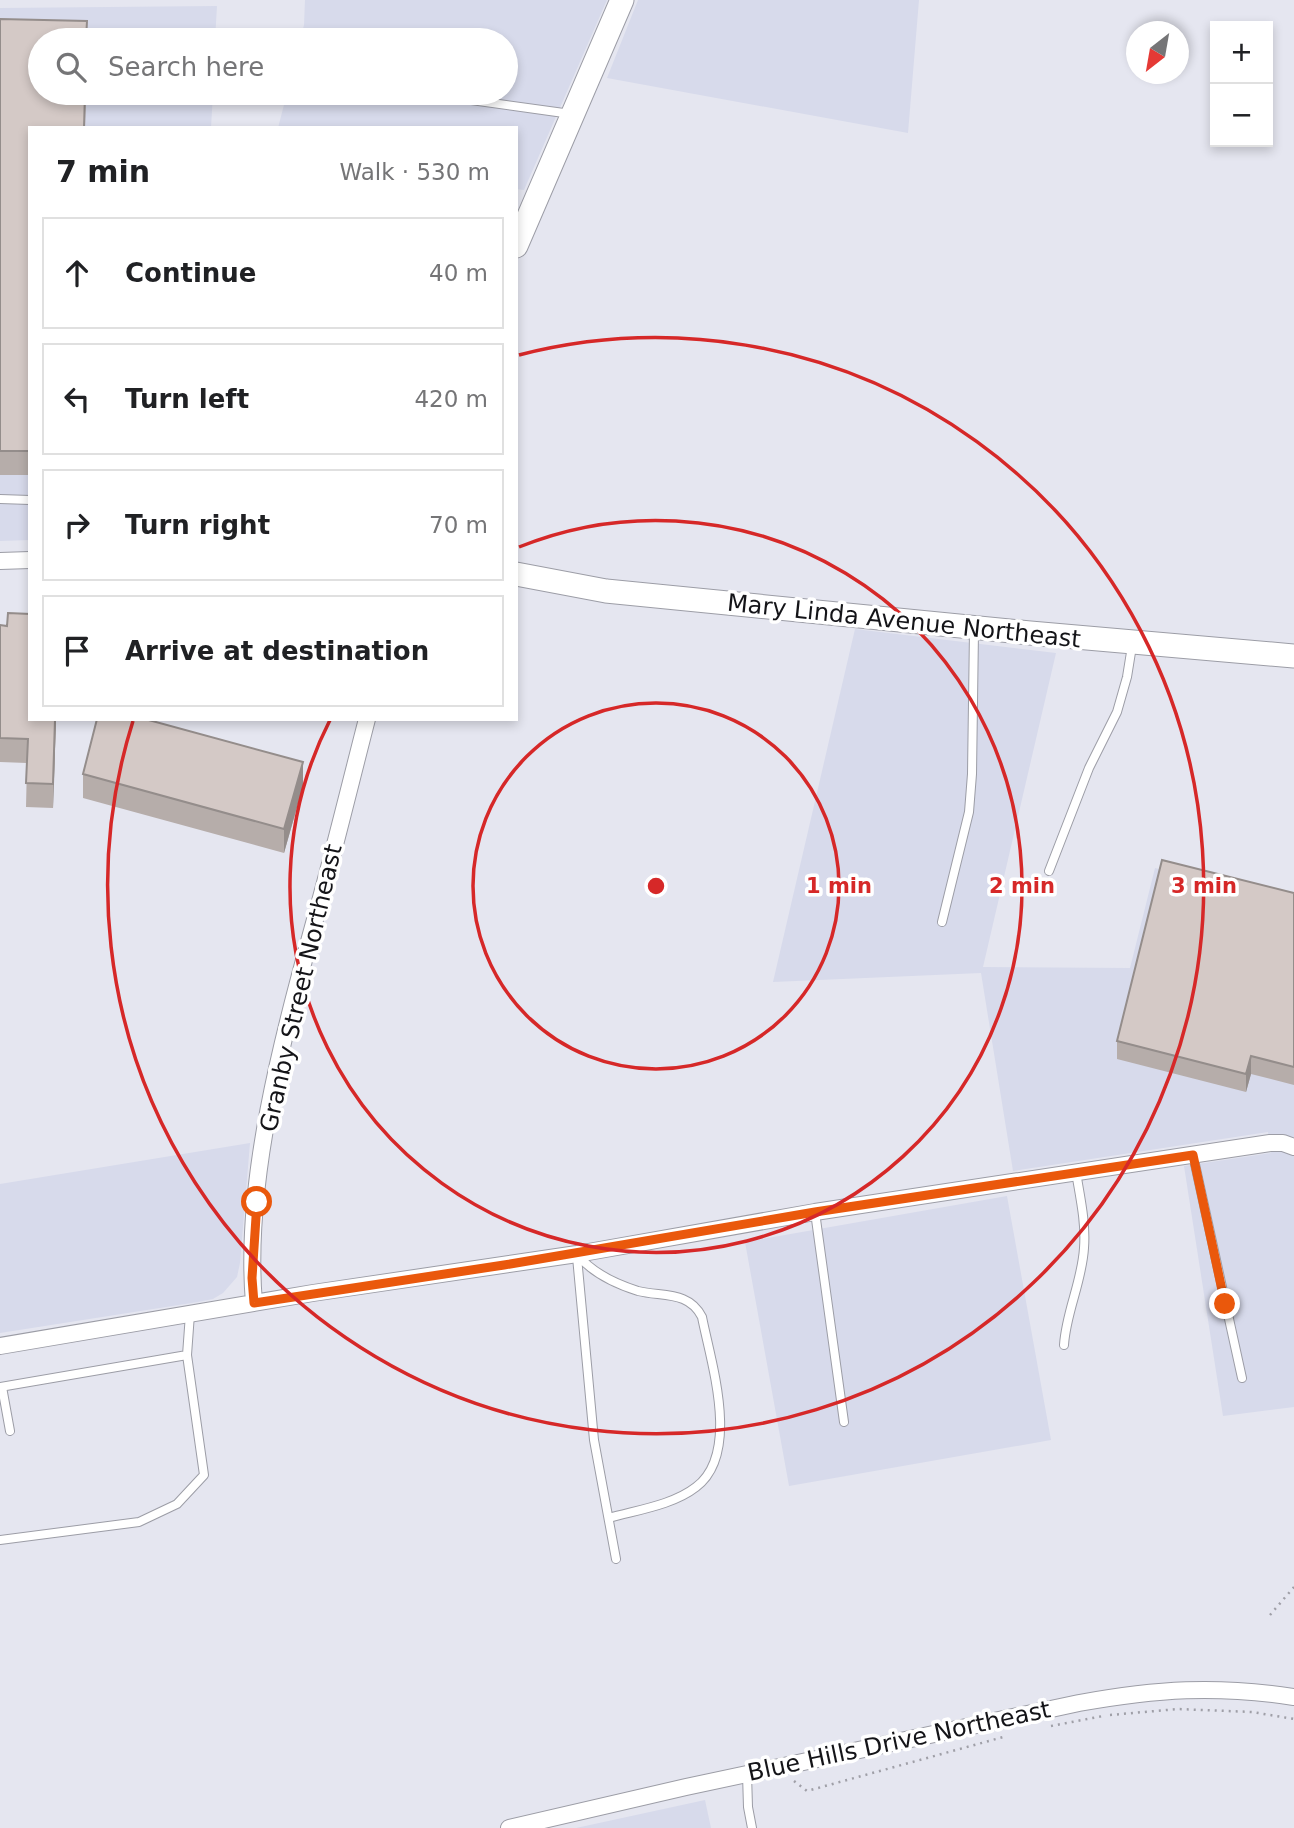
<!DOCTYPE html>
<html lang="en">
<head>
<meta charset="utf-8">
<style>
	:root { --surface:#fff; --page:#f2f2f2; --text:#202124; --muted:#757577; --line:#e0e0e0 }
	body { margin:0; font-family:"DejaVu Sans",sans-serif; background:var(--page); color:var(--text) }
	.controls { position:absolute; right:21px; top:21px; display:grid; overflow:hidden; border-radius:0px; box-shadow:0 4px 10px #0003 }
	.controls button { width:63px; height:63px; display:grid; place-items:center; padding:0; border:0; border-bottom:2px solid var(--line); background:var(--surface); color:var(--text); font:35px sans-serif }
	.compass { position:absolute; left:1126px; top:21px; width:63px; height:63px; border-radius:50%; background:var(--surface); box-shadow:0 4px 10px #0003; rotate:211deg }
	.stop { position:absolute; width:21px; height:21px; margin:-16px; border:5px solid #ea580c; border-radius:50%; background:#fff }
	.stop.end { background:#ea580c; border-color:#fff; box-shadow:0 2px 7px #0008 }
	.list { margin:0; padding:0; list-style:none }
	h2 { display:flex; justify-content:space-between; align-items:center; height:91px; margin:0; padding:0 28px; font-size:30px }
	h2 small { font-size:23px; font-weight:400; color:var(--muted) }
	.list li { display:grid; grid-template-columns:46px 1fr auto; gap:21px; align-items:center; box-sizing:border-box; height:112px; margin:0 14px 14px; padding:0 14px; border:2px solid var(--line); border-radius:0px }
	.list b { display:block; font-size:26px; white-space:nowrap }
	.list em { font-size:23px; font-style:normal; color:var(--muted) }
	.icon { flex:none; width:38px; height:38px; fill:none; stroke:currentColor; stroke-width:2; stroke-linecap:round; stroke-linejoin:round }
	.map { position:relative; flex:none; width:1294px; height:1828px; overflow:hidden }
	.search { position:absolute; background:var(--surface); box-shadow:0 4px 10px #0003; left:28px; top:28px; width:490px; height:77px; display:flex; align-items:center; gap:18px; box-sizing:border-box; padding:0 24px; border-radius:38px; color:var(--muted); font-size:26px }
	.panel { position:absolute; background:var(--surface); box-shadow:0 4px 10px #0003; left:28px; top:126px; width:490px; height:595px; border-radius:0px }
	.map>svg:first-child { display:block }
	.built { fill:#d7daeb }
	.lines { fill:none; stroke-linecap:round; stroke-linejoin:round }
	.lane-casing { stroke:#9c9da6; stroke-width:10 }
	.street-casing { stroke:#9c9da6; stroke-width:18 }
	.secondary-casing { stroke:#9c9da6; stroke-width:25 }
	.path { stroke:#9f9fa7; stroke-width:2.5; stroke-dasharray:2 5; stroke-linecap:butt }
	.lane { stroke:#fff; stroke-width:8 }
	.street { stroke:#fff; stroke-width:16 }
	.secondary { stroke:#fff; stroke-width:23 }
	.wall { fill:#b6adaa }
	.shaded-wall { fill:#948d8b }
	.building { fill:#d4c9c6; stroke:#948d8b; stroke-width:2 }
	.route { stroke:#ea580c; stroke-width:9 }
	.ring { fill:none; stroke:#d62828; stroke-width:3.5 }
	.labels { text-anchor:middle; stroke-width:7; stroke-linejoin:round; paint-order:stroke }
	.street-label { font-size:24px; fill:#141418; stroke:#fff }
	.centre { fill:#d62828; stroke:#fff; stroke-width:3.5 }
	.ring-label { font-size:21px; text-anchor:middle; font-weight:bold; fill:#d62828; stroke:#fff; stroke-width:7; stroke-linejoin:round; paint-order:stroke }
</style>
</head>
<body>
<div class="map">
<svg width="1294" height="1828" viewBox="0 0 1294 1828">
	<rect width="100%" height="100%" fill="#e5e6f0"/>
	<path class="built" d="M305 0H607L524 190 516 189V128H278L287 93H506V40H300L304 25Z
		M638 0H919L908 133 607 78Z
		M217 6 215 40H40V93H213L211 128H30V540L0 541V8Z
		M855 629 1056 653 983 967 1130 968 1155 868 1294 903V1407L1223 1416 1184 1166 1271 1153 1268 1132 1013 1171 981 973 773 982Z
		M250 1143 240 1263 237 1277 223 1293 213 1299 198 1302 0 1333V1184Z
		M1007 1196 1051 1440 789 1486 745 1242Z
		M705 1800 711 1828H576Z"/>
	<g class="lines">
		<g class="lane-casing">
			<path id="lane" d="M421 93 571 114
				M0 499 30 500
				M1049 871 1089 768 1117 712 1127 677 1132 646
				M942 922 969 812 972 774 974 631
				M1193 1155 1242 1378
				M815 1212 844 1422
				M577 1254C591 1272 616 1284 638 1291 663 1297 689 1291 702 1317 711 1363 741 1453 696 1487 673 1505 637 1510 609 1518
				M577 1257 594 1440 616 1559
				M1064 1345C1066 1312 1082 1282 1084 1248 1086 1222 1080 1197 1076 1172
				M0 1387 187 1355 190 1314
				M2 1387 10 1431
				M0 1540 139 1522 177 1504 204 1475 187 1355
				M747 1774 748 1807 752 1828"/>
		</g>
		<g class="street-casing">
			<path id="street" d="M0 561 30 560
				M254 1303C243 1177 286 1026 319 905 336 843 351 781 367 719
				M0 1346 313 1293 577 1254 815 1212 1270 1143H1283L1294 1147
				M509 1828 686 1787 1079 1703C1157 1689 1215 1685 1294 1697"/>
		</g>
		<g class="secondary-casing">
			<path id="secondary" d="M516 246 622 0
				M516 574 606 591 1030 633 1294 656"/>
		</g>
		<path class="path" d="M1270 1615 1294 1587
			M1110 1715 1178 1709 1252 1712 1294 1719
			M1051 1726 1103 1716
			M794 1781 807 1791 1007 1736"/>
		<use href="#lane" class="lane"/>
		<use href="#street" class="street"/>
		<use href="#secondary" class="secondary"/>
	</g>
	<path class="wall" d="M0 19 40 93H86L85 128H30V475H0Z
		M0 625 7 626 30 719H56L53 808 26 807 27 763 0 762Z
		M83 774 303 786 284 853 83 798Z
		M1294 893V1085L1251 1074 1246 1092 1117 1059V1041Z"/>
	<path class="shaded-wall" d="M55 719H56L53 808V784Z
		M303 762V786L284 853V829Z
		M1251 1056V1074L1246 1092V1074Z"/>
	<path class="building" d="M0 19 87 21 86 40H40V93H85L84 128H30V451H0Z
		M8 613 30 614V719H55L53 784 26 783 28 739 0 738V625L7 626Z
		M97 719H145L303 762 284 829 83 774Z
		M1162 860 1294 893V1067L1251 1056 1246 1074 1117 1041Z"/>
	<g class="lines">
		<path class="route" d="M257 1202 252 1278 254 1303 504 1265 815 1212 1193 1155 1225 1304"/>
	</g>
	<g class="ring">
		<circle cx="656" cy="886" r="183"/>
		<path d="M519 547A366 366 0 1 1 330 720"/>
		<path d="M519 355A548 548 0 1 1 133 721"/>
	</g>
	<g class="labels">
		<g class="street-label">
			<text transform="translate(904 621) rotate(6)" y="8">Mary Linda Avenue Northeast</text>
			<text transform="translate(301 988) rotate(-77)" y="8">Granby Street Northeast</text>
			<text transform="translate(899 1741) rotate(-12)" y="8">Blue Hills Drive Northeast</text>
		</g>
	</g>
	<circle cx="656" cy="886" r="10" class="centre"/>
	<g class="ring-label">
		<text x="839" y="893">1 min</text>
		<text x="1022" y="893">2 min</text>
		<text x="1204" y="893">3 min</text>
	</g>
</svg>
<div class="controls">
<button>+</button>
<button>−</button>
</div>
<svg class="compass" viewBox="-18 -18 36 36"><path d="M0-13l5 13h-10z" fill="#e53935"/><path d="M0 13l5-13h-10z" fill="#757577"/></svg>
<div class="stop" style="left:257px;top:1202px"></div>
<div class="stop end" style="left:1225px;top:1304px"></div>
<div class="search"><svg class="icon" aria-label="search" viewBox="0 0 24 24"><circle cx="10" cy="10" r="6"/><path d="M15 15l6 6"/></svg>Search here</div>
<section class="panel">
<h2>7 min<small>Walk · 530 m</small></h2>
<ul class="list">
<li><svg class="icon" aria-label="ahead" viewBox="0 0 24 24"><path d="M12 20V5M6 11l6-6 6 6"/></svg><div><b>Continue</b></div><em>40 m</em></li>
<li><svg class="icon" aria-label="left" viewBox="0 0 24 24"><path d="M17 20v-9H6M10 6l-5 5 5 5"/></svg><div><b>Turn left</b></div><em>420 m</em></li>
<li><svg class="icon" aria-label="right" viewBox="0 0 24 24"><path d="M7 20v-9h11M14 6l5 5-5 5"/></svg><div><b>Turn right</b></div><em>70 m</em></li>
<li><svg class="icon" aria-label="arrive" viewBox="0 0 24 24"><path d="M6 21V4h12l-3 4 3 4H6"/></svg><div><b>Arrive at destination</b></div></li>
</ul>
</section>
</div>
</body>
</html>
